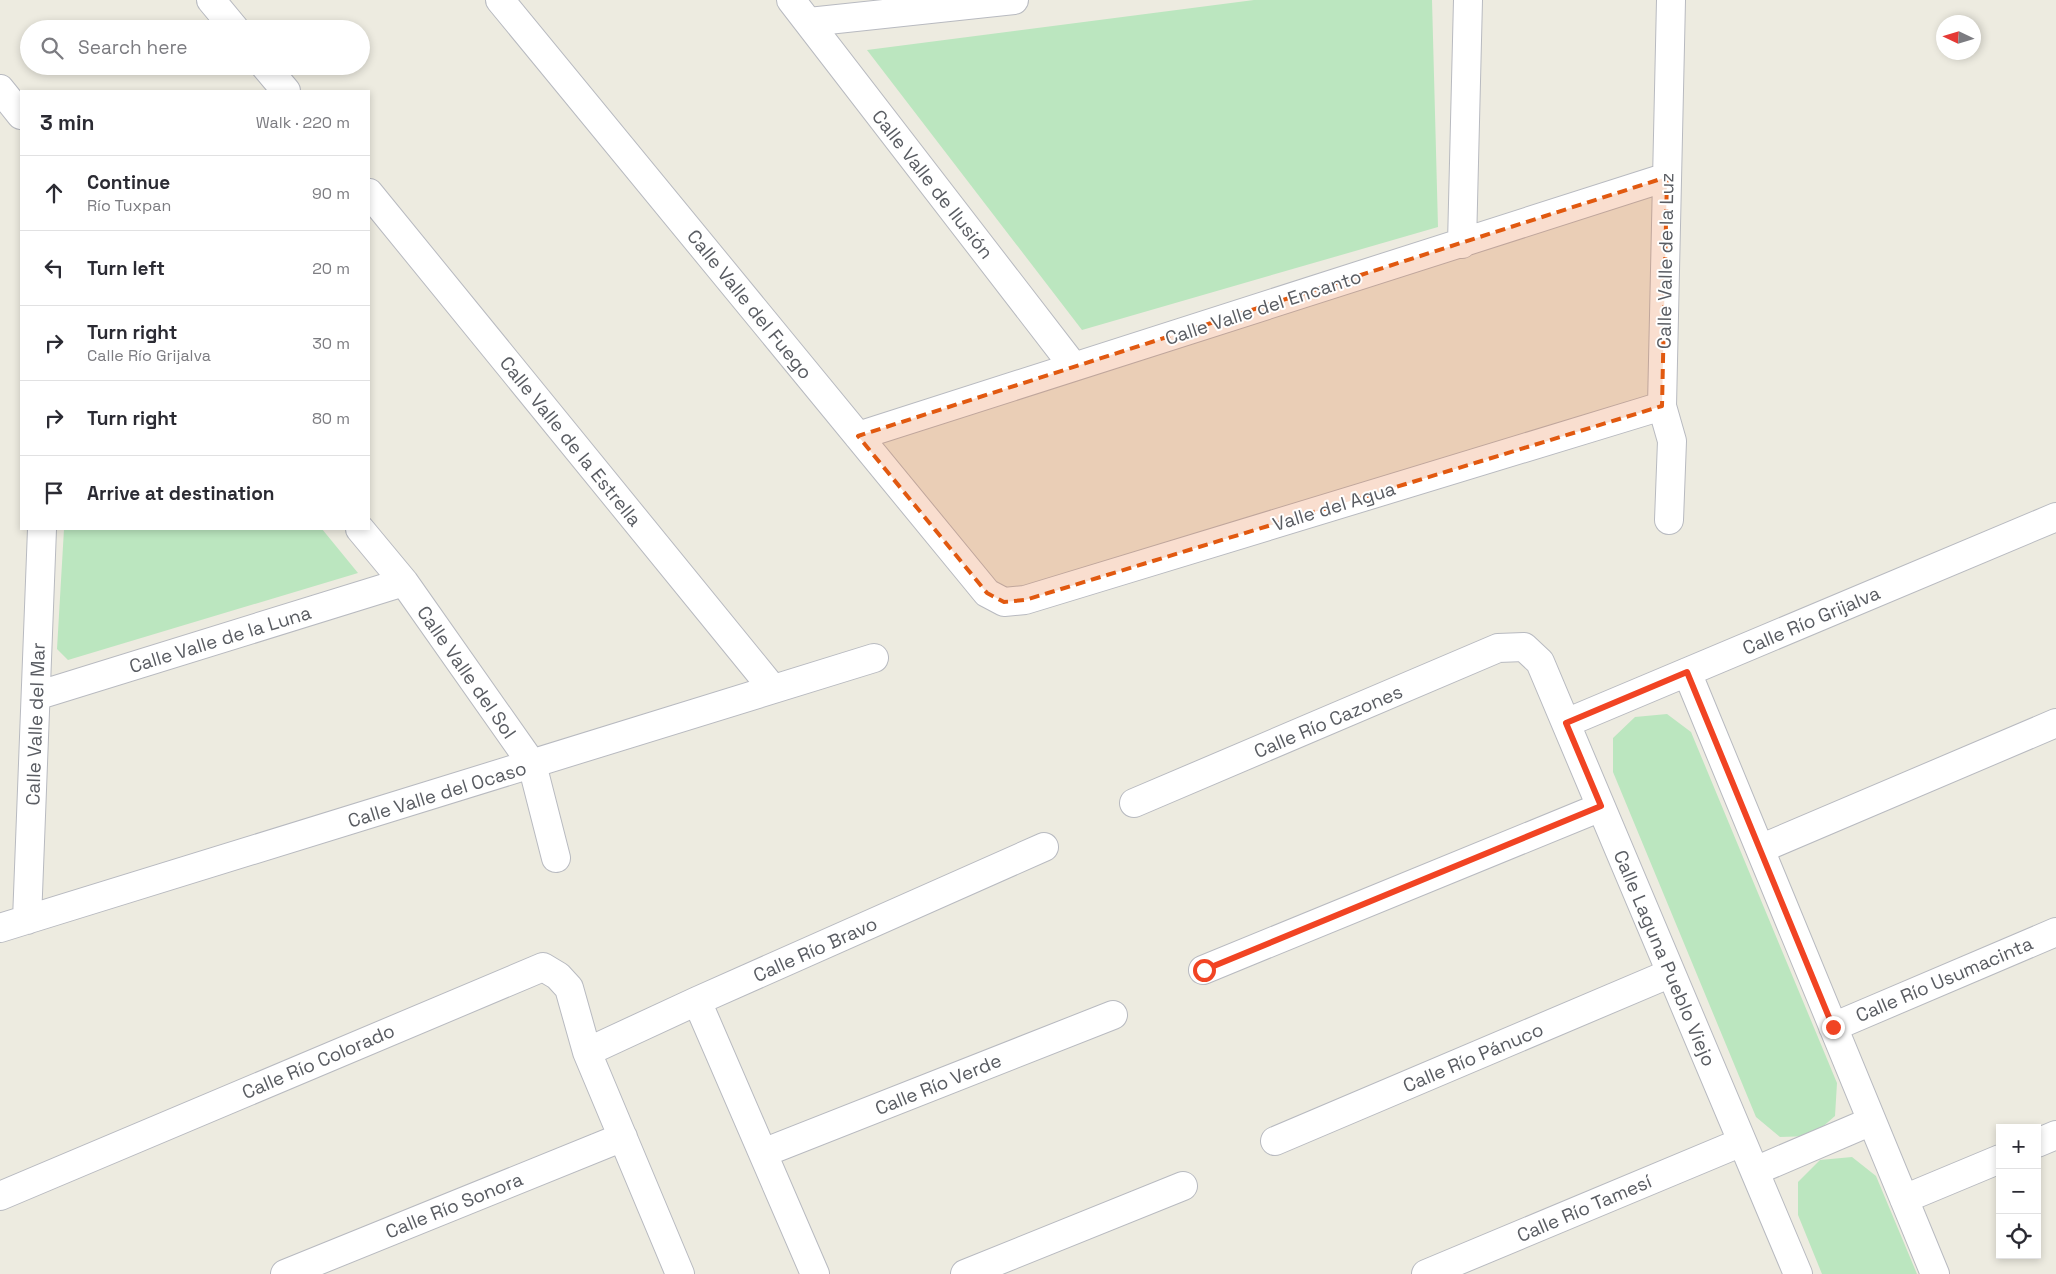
<!DOCTYPE html>
<html lang="en">
<head>
<meta charset="utf-8">
<style>
	:root { --surface:#fff; --page:#f2f2f3; --text:#2b2b33; --muted:#7c7c81; --line:#e1e1e2 }
	body { margin:0; font-family:"Space Grotesk",sans-serif; background:var(--page); color:var(--text) }
	.controls { position:absolute; right:15px; bottom:15px; display:grid; overflow:hidden; border-radius:0px; box-shadow:0 2px 8px #0003 }
	.controls button { width:45px; height:45px; display:grid; place-items:center; padding:0; border:0; border-bottom:1px solid var(--line); background:var(--surface); color:var(--text); font:25px sans-serif }
	.compass { position:absolute; left:1936px; top:15px; width:45px; height:45px; border-radius:50%; background:var(--surface); box-shadow:0 2px 8px #0003; rotate:274deg }
	.stop { position:absolute; width:15px; height:15px; margin:-11px; border:4px solid #f14423; border-radius:50%; background:#fff }
	.stop.end { background:#f14423; border-color:#fff; box-shadow:0 1px 5px #0008 }
	.list { margin:0; padding:0; list-style:none }
	h2 { display:flex; justify-content:space-between; align-items:center; height:65px; margin:0; padding:0 20px; font-size:21px }
	h2 small { font-size:16px; font-weight:400; color:var(--muted) }
	.list li { display:grid; grid-template-columns:32px 1fr auto; gap:15px; align-items:center; box-sizing:border-box; height:75px; padding:0 20px; border-top:1px solid var(--line) }
	.list b { display:block; font-size:19px; white-space:nowrap }
	.list p { margin:0; font-size:16px; white-space:nowrap; color:var(--muted) }
	.list em { font-size:16px; font-style:normal; color:var(--muted) }
	.icon { flex:none; width:28px; height:28px; fill:none; stroke:currentColor; stroke-width:2; stroke-linecap:round; stroke-linejoin:round }
	.map { position:relative; flex:none; width:2056px; height:1274px; overflow:hidden }
	.search { position:absolute; background:var(--surface); box-shadow:0 2px 8px #0003; left:20px; top:20px; width:350px; height:55px; display:flex; align-items:center; gap:12px; box-sizing:border-box; padding:0 18px; border-radius:28px; color:var(--muted); font-size:19px }
	.panel { position:absolute; background:var(--surface); box-shadow:0 2px 8px #0003; left:20px; top:90px; width:350px; height:440px; border-radius:0px }
	.map>svg:first-child { display:block }
	.green { fill:#bbe6bf }
	.lines { fill:none; stroke-linecap:round; stroke-linejoin:round }
	.minor-casing { stroke:#b8bac0; stroke-width:30 }
	.minor { stroke:#fff; stroke-width:28 }
	.route { stroke:#f14423; stroke-width:6 }
	.marked { fill:#e15910; fill-opacity:0.2; stroke:#e15910; stroke-width:4; stroke-dasharray:10 6; stroke-linejoin:round }
	.labels { text-anchor:middle; stroke-width:4; stroke-linejoin:round; paint-order:stroke }
	.street-label { font-size:19px; fill:#595c62; stroke:#fff }
</style>
</head>
<body>
<div class="map">
<svg width="2056" height="1274" viewBox="0 0 2056 1274">
	<rect width="100%" height="100%" fill="#edebe0"/>
	<path class="green" d="M1254 0H1432L1438 227 1082 330 867 50Z
		M64 529H322L358 573 68 660 57 649Z
		M1667 714 1691 732 1837 1083 1835 1116 1812 1136 1780 1137 1756 1117 1613 772V738L1635 717Z
		M1852 1157 1876 1176 1917 1274H1822L1798 1215V1182L1820 1160Z"/>
	<g class="lines">
		<g class="minor-casing">
			<path id="minor" d="M211 0 235 29
				M500 0 987 593 1004 602 1025 600 1662 406
				M791 0 1074 367
				M809 22 1014 0
				M265 66 286 91
				M0 89 21 115
				M369 193 773 689
				M1462 244 1468 0
				M858 436 1667 177
				M1669 520 1672 441 1662 406 1671 0
				M360 529 404 582 532 764 556 858
				M1687 672 1935 1274
				M36 696 404 582
				M1566 723 2056 517
				M1134 803 1498 648 1524 647 1540 662 1798 1274
				M1760 849 2056 723
				M27 920 42 529
				M0 928 874 658
				M1203 970 1601 807
				M697 1001 815 1274
				M1833 1027 2056 932
				M587 1052 697 1001 1044 847
				M1275 1141 1671 973
				M2037 1143 2056 1135
				M763 1153 1113 1015
				M1755 1171 1872 1121
				M0 1196 543 967 558 976 569 988 587 1052 680 1274
				M1904 1199 2000 1159
				M285 1274 623 1137
				M965 1274 1183 1186
				M1426 1274 1742 1142"/>
		</g>
		<use href="#minor" class="minor"/>
	</g>
	<g class="lines">
		<path class="route" d="M1204 970 1601 806 1566 723 1687 672 1833 1027"/>
	</g>
	<path class="marked" d="M1667 177 1662 406 1025 600 1004 602 987 593 858 436Z"/>
	<g class="labels">
		<g class="street-label">
			<text transform="translate(933 184) rotate(52)" y="7">Calle Valle de Ilusión</text>
			<text transform="translate(1665 261) rotate(-89)" y="7">Calle Valle de la Luz</text>
			<text transform="translate(750 304) rotate(51)" y="7">Calle Valle del Fuego</text>
			<text transform="translate(1263 307) rotate(-18)" y="7">Calle Valle del Encanto</text>
			<text transform="translate(571 441) rotate(51)" y="7">Calle Valle de la Estrella</text>
			<text transform="translate(1334 506) rotate(-17)" y="7">Valle del Agua</text>
			<text transform="translate(1811 620) rotate(-23)" y="7">Calle Río Grijalva</text>
			<text transform="translate(220 639) rotate(-17)" y="7">Calle Valle de la Luna</text>
			<text transform="translate(467 672) rotate(55)" y="7">Calle Valle del Sol</text>
			<text transform="translate(1328 721) rotate(-23)" y="7">Calle Río Cazones</text>
			<text transform="translate(35 724) rotate(-88)" y="7">Calle Valle del Mar</text>
			<text transform="translate(437 794) rotate(-17)" y="7">Calle Valle del Ocaso</text>
			<text transform="translate(815 949) rotate(-24)" y="7">Calle Río Bravo</text>
			<text transform="translate(1665 958) rotate(67)" y="7">Calle Laguna Pueblo Viejo</text>
			<text transform="translate(1944 979) rotate(-23)" y="7">Calle Río Usumacinta</text>
			<text transform="translate(1473 1057) rotate(-23)" y="7">Calle Río Pánuco</text>
			<text transform="translate(318 1061) rotate(-23)" y="7">Calle Río Colorado</text>
			<text transform="translate(938 1084) rotate(-22)" y="7">Calle Río Verde</text>
			<text transform="translate(454 1205) rotate(-22)" y="7">Calle Río Sonora</text>
			<text transform="translate(1584 1208) rotate(-23)" y="7">Calle Río Tamesí</text>
		</g>
	</g>
</svg>
<div class="controls">
<button>+</button>
<button>−</button>
<button><svg class="icon" aria-label="locate" viewBox="0 0 24 24"><circle cx="12" cy="12" r="6"/><path d="M12 2v4M12 18v4M2 12h4M18 12h4"/></svg></button>
</div>
<svg class="compass" viewBox="-18 -18 36 36"><path d="M0-13l5 13h-10z" fill="#e53935"/><path d="M0 13l5-13h-10z" fill="#7c7c81"/></svg>
<div class="stop" style="left:1204px;top:970px"></div>
<div class="stop end" style="left:1833px;top:1027px"></div>
<div class="search"><svg class="icon" aria-label="search" viewBox="0 0 24 24"><circle cx="10" cy="10" r="6"/><path d="M15 15l6 6"/></svg>Search here</div>
<section class="panel">
<h2>3 min<small>Walk · 220 m</small></h2>
<ul class="list">
<li><svg class="icon" aria-label="ahead" viewBox="0 0 24 24"><path d="M12 20V5M6 11l6-6 6 6"/></svg><div><b>Continue</b><p>Río Tuxpan</p></div><em>90 m</em></li>
<li><svg class="icon" aria-label="left" viewBox="0 0 24 24"><path d="M17 20v-9H6M10 6l-5 5 5 5"/></svg><div><b>Turn left</b></div><em>20 m</em></li>
<li><svg class="icon" aria-label="right" viewBox="0 0 24 24"><path d="M7 20v-9h11M14 6l5 5-5 5"/></svg><div><b>Turn right</b><p>Calle Río Grijalva</p></div><em>30 m</em></li>
<li><svg class="icon" aria-label="right" viewBox="0 0 24 24"><path d="M7 20v-9h11M14 6l5 5-5 5"/></svg><div><b>Turn right</b></div><em>80 m</em></li>
<li><svg class="icon" aria-label="arrive" viewBox="0 0 24 24"><path d="M6 21V4h12l-3 4 3 4H6"/></svg><div><b>Arrive at destination</b></div></li>
</ul>
</section>
</div>
</body>
</html>
